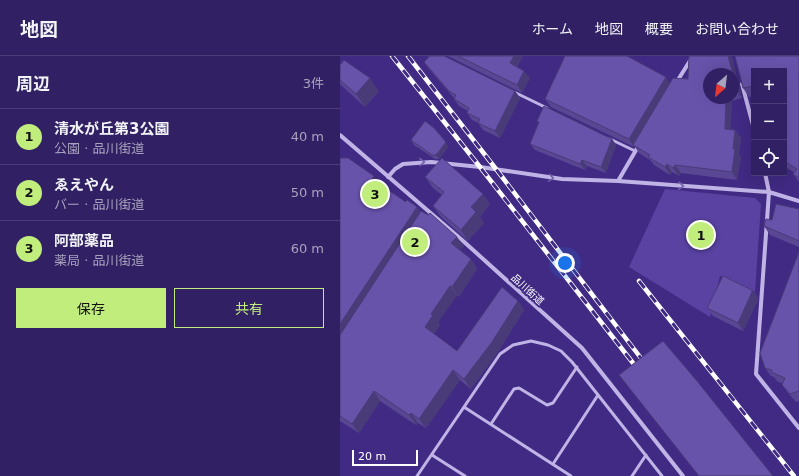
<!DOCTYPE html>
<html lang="ja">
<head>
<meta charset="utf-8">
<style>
	:root { --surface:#312063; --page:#392869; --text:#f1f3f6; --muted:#a8a3be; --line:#4c3e78; --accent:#c0ed7c }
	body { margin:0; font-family:"DejaVu Sans","Noto Sans JP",sans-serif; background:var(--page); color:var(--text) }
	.controls { position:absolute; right:12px; top:12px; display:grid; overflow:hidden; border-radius:0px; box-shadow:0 4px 16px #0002 }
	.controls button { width:36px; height:36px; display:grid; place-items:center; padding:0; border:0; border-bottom:1px solid var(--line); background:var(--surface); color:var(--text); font:20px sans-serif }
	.compass { position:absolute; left:363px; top:12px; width:36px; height:36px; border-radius:50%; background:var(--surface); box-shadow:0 4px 16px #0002; rotate:208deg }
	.scale { position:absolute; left:12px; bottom:10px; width:66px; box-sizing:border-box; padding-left:4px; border:2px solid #fff; border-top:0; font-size:11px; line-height:14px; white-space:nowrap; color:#fff; -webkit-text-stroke:3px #412a84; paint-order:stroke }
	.you { position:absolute; left:225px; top:207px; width:14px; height:14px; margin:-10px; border:3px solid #fff; border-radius:50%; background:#1a73e8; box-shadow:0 0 0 6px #1a73e833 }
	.badge { display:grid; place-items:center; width:26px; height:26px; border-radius:50%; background:var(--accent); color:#111; font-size:13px; font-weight:700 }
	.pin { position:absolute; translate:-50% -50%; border:2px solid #fff; box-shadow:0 1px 4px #0006 }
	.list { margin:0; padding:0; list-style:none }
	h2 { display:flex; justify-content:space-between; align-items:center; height:52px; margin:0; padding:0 16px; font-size:17px }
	h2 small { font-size:13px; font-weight:400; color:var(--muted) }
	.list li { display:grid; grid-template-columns:26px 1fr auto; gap:12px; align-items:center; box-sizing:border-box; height:56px; padding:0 16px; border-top:1px solid var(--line) }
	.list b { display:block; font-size:15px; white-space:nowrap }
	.list p { margin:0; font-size:13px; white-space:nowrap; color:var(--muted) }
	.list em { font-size:13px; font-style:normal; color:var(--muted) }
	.actions { display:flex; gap:8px; padding:12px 16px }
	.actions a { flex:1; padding:9px 0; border:1px solid var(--accent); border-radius:0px; text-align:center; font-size:14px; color:var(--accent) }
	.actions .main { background:var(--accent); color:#111 }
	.icon { flex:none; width:22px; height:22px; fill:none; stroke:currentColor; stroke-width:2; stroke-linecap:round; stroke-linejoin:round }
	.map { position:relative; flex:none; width:459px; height:420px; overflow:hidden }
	header { display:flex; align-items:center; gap:24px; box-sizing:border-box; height:56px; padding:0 20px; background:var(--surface); border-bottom:1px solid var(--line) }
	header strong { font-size:19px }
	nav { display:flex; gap:22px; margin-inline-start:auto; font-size:14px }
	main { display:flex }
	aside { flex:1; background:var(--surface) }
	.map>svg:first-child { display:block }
	.green { fill:#5942a2 }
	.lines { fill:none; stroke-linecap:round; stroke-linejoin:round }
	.service { stroke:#c0b4e7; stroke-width:3 }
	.minor { stroke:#c0b4e7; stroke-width:4 }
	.rail-casing { stroke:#fff; stroke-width:4.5 }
	.rail { stroke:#412a84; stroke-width:3; stroke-dasharray:9; stroke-linecap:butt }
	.wall { fill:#594793; fill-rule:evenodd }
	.shaded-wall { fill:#493a78 }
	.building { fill:#6853ab; stroke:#493a78 }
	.oneway { stroke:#7461ac }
	.labels { text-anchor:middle; stroke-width:4; stroke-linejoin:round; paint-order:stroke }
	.street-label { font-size:10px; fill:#fff; stroke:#412a84 }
</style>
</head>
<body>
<header>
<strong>地図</strong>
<nav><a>ホーム</a><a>地図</a><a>概要</a><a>お問い合わせ</a></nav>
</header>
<main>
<aside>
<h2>周辺<small>3件</small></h2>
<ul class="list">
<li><span class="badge">1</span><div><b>清水が丘第3公園</b><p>公園 · 品川街道</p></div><em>40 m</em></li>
<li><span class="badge">2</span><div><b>ゑえやん</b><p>バー · 品川街道</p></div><em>50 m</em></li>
<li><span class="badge">3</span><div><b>阿部薬品</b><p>薬局 · 品川街道</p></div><em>60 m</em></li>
</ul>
<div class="actions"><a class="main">保存</a><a>共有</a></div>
</aside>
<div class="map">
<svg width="459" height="420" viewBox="0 0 459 420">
	<rect width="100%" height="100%" fill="#412a84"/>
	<path class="green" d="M325 133 415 142 421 148 415 236 380 220 370 261 289 211Z"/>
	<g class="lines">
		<path class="service" d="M174 36 207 52
			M270 83 295 95
			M124 351 231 420
			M151 368 174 333 179 332 207 349 213 347 237 311
			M92 399 125 420
			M213 408 258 339
			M77 420 160 298 173 289 191 285 208 289 221 295 232 306 322 420
			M292 420 306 399"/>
		<path class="minor" d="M336 27 353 0
			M402 28 414 73
			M0 79 122 184 242 292 343 420
			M425 117 429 136 416 318 459 372
			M48 121 55 113 63 108 91 106 140 111 222 123 278 125 429 136 459 145
			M278 125 299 89"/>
		<g class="rail-casing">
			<path id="rail" d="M52 0 140 111 300 316
				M68 0 156 113 307 310
				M299 225 454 420"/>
		</g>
		<use href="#rail" class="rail"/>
	</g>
	<path class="wall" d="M88 0H104L175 35 180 42 160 82 143 74 138 67 132 64 127 57 128 55 119 50 114 43V42L89 13 84 6 89 1Z
		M108 0H183L177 11 190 22 182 37Z
		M349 0H390L392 2 402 42 392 45 390 73 395 74 401 82 399 98 401 101 397 124 341 117 339 120 332 116 330 119 314 109 310 104 299 97 295 91H294L211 51 205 43 330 28 348 23ZM393 18V42H369Z
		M395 0H459V126L453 118 455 117 444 110V15H414V40L409 41 403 32Z
		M0 9 39 35 25 51 2 30 0 28Z
		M197 65 272 83 276 89 266 117 247 110 245 114 195 94 190 88 199 67Z
		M71 84 108 91 99 103H95L74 89Z
		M0 103 39 127 65 146 77 151 80 156 124 190 120 194 131 203 137 213 119 241 117 239 98 266 100 269 94 278 117 295 178 245 184 254 158 296 131 333 120 324 86 372 78 367 76 369 40 345 19 377 0 365Z
		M85 121 143 138 150 148 140 161 144 167 128 185 101 161 93 150 102 139 93 132Z
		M459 153V191L430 179 424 170Z
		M459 196V345L456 346 448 337 442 329 443 328 437 325 434 321 431 320 425 312Z
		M412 234 418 242V244L403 275 373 260 367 252Z"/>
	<path class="shaded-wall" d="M174 0H183L175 14 170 7Z
		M388 0H390L392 2 402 42 397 35Z
		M184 15 190 22 182 37 177 29Z
		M326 21 331 29 293 89 295 91H294L289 83Z
		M30 22 39 35 25 51 16 38Z
		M175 35 180 42 160 82 155 75Z
		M386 42H390L392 45 390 80 385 73Z
		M395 74 401 82 399 98 401 101 397 124 392 116 393 93Z
		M272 83 276 89 266 117 261 111Z
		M106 86 108 91 99 103 96 99Z
		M242 104 247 110 245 114 240 108Z
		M327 108 332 116 330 119 325 111Z
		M335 109 341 117 339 120 333 112Z
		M34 120 41 130 32 123Z
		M143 138 150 148 140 161 144 167 128 185 121 174 131 151Z
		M77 151 83 161 0 289V268Z
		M117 181 124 190 118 197 111 187Z
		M131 203 137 213 119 241 112 231Z
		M110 230 117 239 98 266 100 269 92 280 85 271 91 258Z
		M412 234 418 242V244L403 275 398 267Z
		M178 245 184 254 158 296 131 333 124 323Z
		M113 314 120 324 86 372 79 363Z
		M34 335 40 345 19 377 12 368Z
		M71 357 78 367 76 369 69 359Z"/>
	<path class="building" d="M90 0H104L175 35 155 75 138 67 140 63 127 57 129 52 114 43 116 39 109 35 84 6Z
		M118 0H174L170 7 184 15 177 29Z
		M225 0H287L326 21 289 83 205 43Z
		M349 0H388L393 18H369V42H386L385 73 395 74 393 93H395L392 116 335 109 333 112 327 108 325 111 308 101 310 99 293 89 333 22 348 23Z
		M395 0H459V122L453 118 457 113 444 105V15H414V30L403 32Z
		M4 4 30 22 16 38 0 24V9Z
		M393 19 397 35 393 36Z
		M204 50 272 83 261 111 242 104 240 108 190 88 199 66 197 65Z
		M85 65 94 72 106 86 96 99H92L71 84Z
		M1 102H8L34 120 32 123 63 144 65 146 67 144 77 151 0 268V103Z
		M102 102 143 138 131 151 136 156 121 174 93 150 104 136 85 121Z
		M436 148 459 153V185L424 170 426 163 432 164Z
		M81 155 88 159 90 157 117 181 111 187 131 203 112 231 110 230 91 258 93 259 85 271 117 295 162 231 178 245 152 286 124 323 113 314 79 363 71 357 69 359 34 335 12 368 0 360V279Z
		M459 196V335L450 338 442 329 445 322 431 316 432 314 425 312 420 297Z
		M383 220 412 234V236L398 267 367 252Z
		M323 285 357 325 433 420H359L279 319Z"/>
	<defs><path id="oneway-chevron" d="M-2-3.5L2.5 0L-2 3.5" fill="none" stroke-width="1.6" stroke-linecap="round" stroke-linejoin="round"/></defs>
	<g class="oneway">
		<use href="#oneway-chevron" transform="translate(82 106) rotate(-2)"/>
		<use href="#oneway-chevron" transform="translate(211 122) rotate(9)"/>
		<use href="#oneway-chevron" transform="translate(341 130) rotate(4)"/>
	</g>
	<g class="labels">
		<g class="street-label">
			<text transform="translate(188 233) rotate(42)" y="4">品川街道</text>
		</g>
	</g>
</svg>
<div class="controls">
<button>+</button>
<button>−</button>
<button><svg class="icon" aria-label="locate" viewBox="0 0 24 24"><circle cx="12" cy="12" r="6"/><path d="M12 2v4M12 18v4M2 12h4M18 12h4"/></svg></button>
</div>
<svg class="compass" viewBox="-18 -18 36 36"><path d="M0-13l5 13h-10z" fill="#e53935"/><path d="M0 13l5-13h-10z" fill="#a8a3be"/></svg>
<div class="scale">20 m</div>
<div class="you"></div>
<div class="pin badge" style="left:361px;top:179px">1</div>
<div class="pin badge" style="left:75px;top:186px">2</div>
<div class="pin badge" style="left:35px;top:138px">3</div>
</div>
</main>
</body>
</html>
